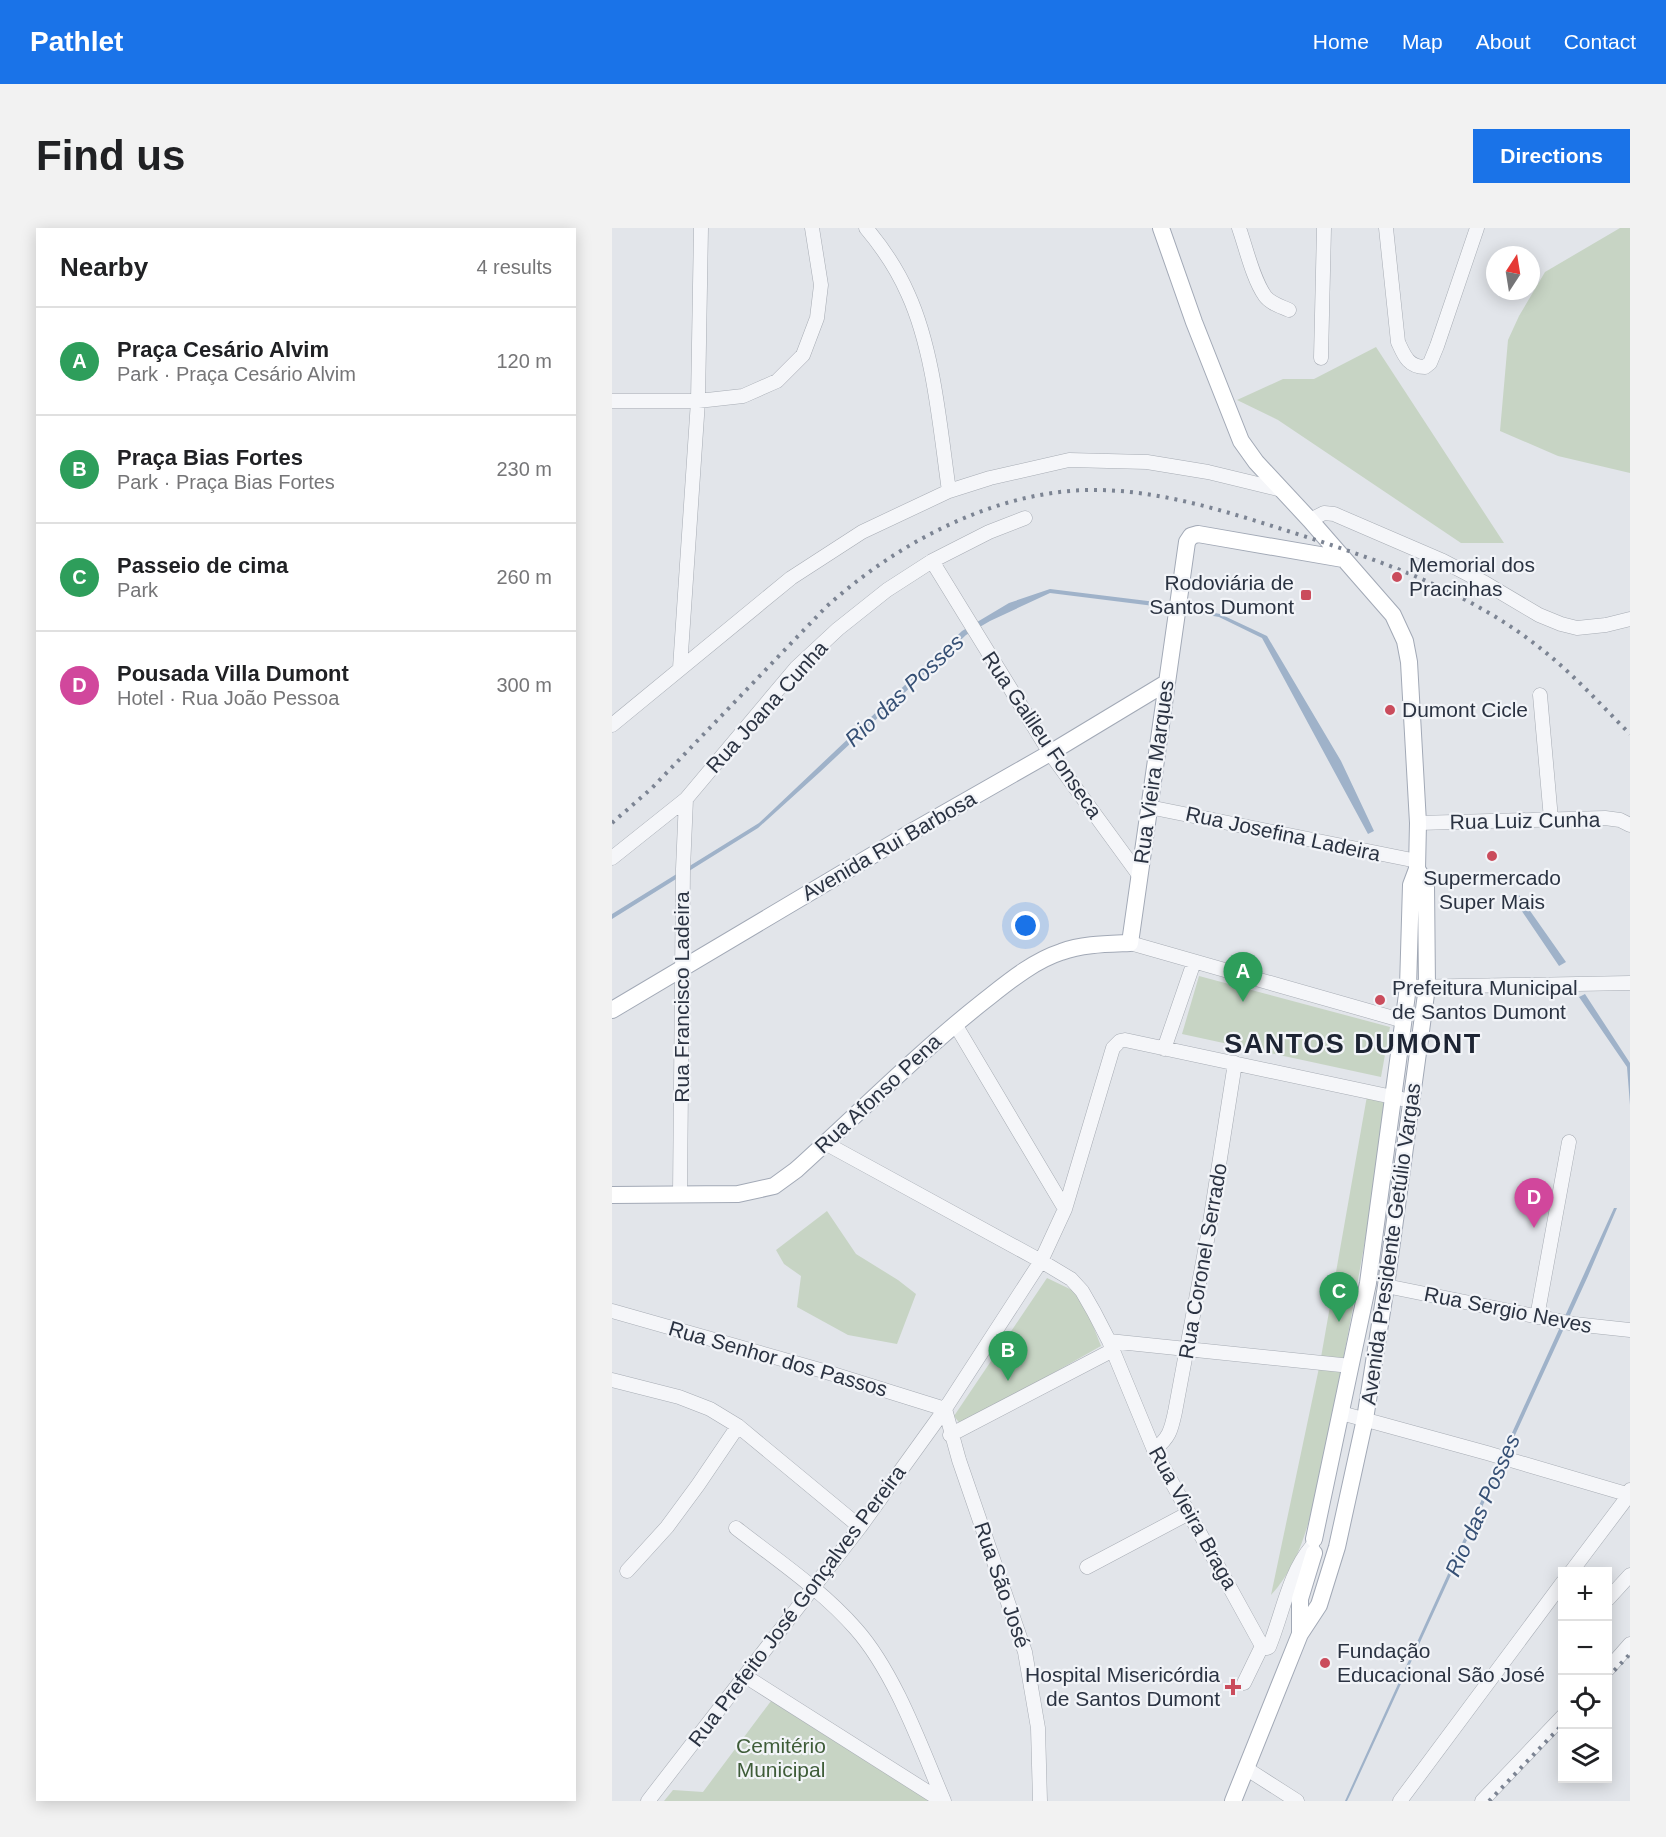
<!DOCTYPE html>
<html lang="en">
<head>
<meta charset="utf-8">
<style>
	:root { --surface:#fff; --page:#f2f2f2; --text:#202124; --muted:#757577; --line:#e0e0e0; --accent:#1a73e8 }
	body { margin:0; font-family:Arial,sans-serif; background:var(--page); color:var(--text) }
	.controls { position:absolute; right:18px; bottom:18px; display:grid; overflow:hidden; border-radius:0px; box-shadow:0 3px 15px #0003 }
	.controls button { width:54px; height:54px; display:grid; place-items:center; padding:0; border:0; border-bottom:2px solid var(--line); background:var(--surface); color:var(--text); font:30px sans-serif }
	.compass { position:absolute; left:874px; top:18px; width:54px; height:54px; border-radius:50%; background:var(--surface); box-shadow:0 3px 15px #0003; rotate:12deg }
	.you { position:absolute; left:414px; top:698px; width:21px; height:21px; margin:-15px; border:4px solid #fff; border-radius:50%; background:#1a73e8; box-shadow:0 0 0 9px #1a73e833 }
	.badge { display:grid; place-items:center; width:39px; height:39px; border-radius:50%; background:var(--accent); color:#fff; font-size:20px; font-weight:700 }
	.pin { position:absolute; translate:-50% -50px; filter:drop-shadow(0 2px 3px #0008) }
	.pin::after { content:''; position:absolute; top:32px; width:21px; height:18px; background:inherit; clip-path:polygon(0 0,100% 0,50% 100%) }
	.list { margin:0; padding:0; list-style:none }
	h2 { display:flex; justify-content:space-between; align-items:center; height:78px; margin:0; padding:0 24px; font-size:26px }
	h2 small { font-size:20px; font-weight:400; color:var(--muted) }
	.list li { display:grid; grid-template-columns:39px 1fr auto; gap:18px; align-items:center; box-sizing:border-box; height:108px; padding:0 24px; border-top:2px solid var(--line) }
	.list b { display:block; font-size:22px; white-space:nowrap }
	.list p { margin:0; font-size:20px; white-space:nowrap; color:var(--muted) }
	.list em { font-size:20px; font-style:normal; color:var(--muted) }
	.icon { flex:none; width:33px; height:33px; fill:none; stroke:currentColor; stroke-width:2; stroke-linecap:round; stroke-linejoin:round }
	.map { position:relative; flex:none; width:1018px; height:1573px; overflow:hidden; border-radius:0px }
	header { display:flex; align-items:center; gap:36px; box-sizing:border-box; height:84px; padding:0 30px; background:var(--accent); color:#fff }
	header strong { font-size:28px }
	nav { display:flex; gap:33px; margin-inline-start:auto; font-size:21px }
	.intro { display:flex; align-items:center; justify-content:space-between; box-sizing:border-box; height:144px; padding:0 36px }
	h1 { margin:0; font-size:42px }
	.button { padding:15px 27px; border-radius:0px; background:var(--accent); color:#fff; font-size:21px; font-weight:700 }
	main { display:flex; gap:36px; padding:0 36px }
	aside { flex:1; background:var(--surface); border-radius:0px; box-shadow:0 3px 15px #0003 }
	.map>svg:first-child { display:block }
	.green { fill:#c7d4c4 }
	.water { fill:#9fb2c9 }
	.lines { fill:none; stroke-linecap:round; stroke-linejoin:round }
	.minor-casing { stroke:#a7acb4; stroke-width:15 }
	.major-casing { stroke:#a2a9b6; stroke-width:18 }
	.minor { stroke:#f5f6f9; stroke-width:14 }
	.major { stroke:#fff; stroke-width:16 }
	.rail { stroke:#7c8493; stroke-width:4; stroke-dasharray:3 6; stroke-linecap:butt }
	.poi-dot { fill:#ca4c5c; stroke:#f2f4f8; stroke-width:2 }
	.labels { text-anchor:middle; stroke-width:4.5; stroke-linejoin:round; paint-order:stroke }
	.poi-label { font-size:21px; fill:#2b3342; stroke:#f2f4f8; text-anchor:start }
	.street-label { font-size:21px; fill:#2b3342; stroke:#f2f4f8 }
	.park-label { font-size:21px; fill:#3f5d39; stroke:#f2f4f8 }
	.water-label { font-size:22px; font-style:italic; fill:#365075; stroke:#f2f4f8 }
	.district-label { font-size:27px; font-weight:bold; letter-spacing:1.5px; fill:#1d2433; stroke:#f2f4f8 }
</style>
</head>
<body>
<header>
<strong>Pathlet</strong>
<nav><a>Home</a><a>Map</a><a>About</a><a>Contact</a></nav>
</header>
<div class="intro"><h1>Find us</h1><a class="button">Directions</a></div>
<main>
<aside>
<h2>Nearby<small>4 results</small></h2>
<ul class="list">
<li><span class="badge" style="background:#2e9e5b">A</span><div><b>Praça Cesário Alvim</b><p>Park · Praça Cesário Alvim</p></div><em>120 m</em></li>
<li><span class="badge" style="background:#2e9e5b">B</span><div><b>Praça Bias Fortes</b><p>Park · Praça Bias Fortes</p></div><em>230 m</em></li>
<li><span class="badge" style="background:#2e9e5b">C</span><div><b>Passeio de cima</b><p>Park</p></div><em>260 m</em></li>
<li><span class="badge" style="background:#d1479c">D</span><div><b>Pousada Villa Dumont</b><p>Hotel · Rua João Pessoa</p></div><em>300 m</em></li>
</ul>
</aside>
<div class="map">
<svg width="1018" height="1573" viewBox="0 0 1018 1573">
	<rect width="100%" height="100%" fill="#e2e5ea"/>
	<path class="green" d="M1008 0H1018V245L946 228 888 203 896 112 907 88 933 44Z
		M764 119 892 315H849L666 192 625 172 671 151H702Z
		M587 748 778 799 769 849 570 806Z
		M755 868 777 874C758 983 740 1093 717 1201 704 1256 699 1324 659 1367L708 1135Z
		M215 983 244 1026 286 1052 304 1066 285 1116 236 1107 185 1079 189 1048 172 1036 164 1022Z
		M435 1050 460 1062 470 1070 489 1118 349 1197 342 1188Z
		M159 1473 317 1573H52L61 1562 91 1564Z"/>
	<path class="water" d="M438 361 552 375 608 386 655 408 729 533 762 603 756 606 650 410 607 389 550 379 438 365 378 393 354 407 208 544 146 600 0 691V686L147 595 350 403 397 375Z
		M907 667 954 734 947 738 901 670Z
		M973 766 1018 835V877L1015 839 967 769Z
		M1002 980H1005L976 1048 738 1567 735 1573H733Z"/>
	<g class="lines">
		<g class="minor-casing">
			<path id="minor" d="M254 0C270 19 286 43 296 66 322 123 328 200 337 263
				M627 0C634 20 641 51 653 68 658 75 668 78 677 82
				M774 0 786 114C792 127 796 139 813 139L818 135 825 118 865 0
				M709 130 712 0
				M0 173H86L131 168 165 153 191 127 205 90 209 57 200 0
				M698 292 712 285 722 286 831 333 873 355 927 387 949 396 965 400 994 397 1018 391
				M320 333 438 525 527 647
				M68 440 86 173 89 0
				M928 467 939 591
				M0 497 179 350 250 304 337 263 378 250 457 232 535 234 596 244 670 262
				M537 579 805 633
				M806 595 993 590 1008 592 1018 597
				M0 630 74 571 184 440 226 401 275 362 320 333 377 304 413 290
				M518 715 792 793
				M796 759 1018 755
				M343 796 453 981
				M552 821 582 734
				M213 915 429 1033 459 1051 470 1063 482 1084 497 1113 542 1222 650 1418 632 1455
				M68 967 71 641 74 571
				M774 1058 962 1096 1018 1102
				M0 1083 208 1142 333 1181
				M925 1089 957 914
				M497 1113 739 1138
				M0 1152 67 1169 98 1181 126 1198 248 1299
				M333 1181 347 1232 413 1424 426 1500 428 1573
				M729 1185 875 1225 1018 1267
				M338 1207 501 1122
				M542 1222C557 1210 559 1203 563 1184L596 1007 623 835
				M124 1300C165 1332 210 1362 244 1401 283 1445 309 1519 332 1573
				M475 1339 577 1285
				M15 1343 55 1299 86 1257 126 1198
				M959 1344 1017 1267 1018 1262
				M996 1371 1018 1347
				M650 1418 655 1420 657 1419C671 1385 676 1347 700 1318
				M996 1441 1018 1416
				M133 1448 330 1573
				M635 1541 685 1573
				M36 1573 248 1299 333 1181 429 1033 453 981 501 820 508 813 513 812 790 871
				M788 1573 951 1354
				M870 1573 951 1488"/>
		</g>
		<g class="major-casing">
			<path id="major" d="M549 0 582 94 629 213 644 234 698 292 781 387 793 413 797 434 806 595 805 641 799 657 796 759 756 1055 702 1311
				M0 782 303 602 438 525 554 455
				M0 967 126 966 162 958 184 942C246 886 306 825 372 773 395 755 421 733 449 724 471 716 495 716 518 715L575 314 579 308 586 306 731 331
				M688 1405V1371L702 1325
				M621 1573 688 1406 707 1377 725 1319 753 1191 774 1058 815 759 814 656 805 641"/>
		</g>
		<use href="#minor" class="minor"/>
		<use href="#major" class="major"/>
		<path class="rail" d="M0 595 40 560 214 379C286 314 387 260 487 262 551 263 616 284 676 303 767 332 859 363 933 424 963 448 990 478 1018 506
			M996 1449 1018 1426
			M877 1573 951 1496"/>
	</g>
	<g class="poi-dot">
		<circle cx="785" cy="349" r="6"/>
		<rect x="688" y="361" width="12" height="12" rx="3"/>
		<circle cx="778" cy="482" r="6"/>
		<circle cx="880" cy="628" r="6"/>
		<circle cx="768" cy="772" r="6"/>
		<circle cx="713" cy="1435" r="6"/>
		<path d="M618 1450h6v6h6v6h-6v6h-6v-6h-6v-6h6z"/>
	</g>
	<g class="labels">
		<g class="poi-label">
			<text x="797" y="344">Memorial dos<tspan x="797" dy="24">Pracinhas</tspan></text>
			<text x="682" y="362" text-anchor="end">Rodoviária de<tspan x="682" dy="24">Santos Dumont</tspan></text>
			<text x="790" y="489">Dumont Cicle</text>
			<text x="880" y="657" text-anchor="middle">Supermercado<tspan x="880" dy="24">Super Mais</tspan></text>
			<text x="780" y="767">Prefeitura Municipal<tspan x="780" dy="24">de Santos Dumont</tspan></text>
			<text x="725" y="1430">Fundação<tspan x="725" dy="24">Educacional São José</tspan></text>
			<text x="608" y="1454" text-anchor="end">Hospital Misericórdia<tspan x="608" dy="24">de Santos Dumont</tspan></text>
		</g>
		<g class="street-label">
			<text transform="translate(155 479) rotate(-48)" y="7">Rua Joana Cunha</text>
			<text transform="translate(430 507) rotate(56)" y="7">Rua Galileu Fonseca</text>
			<text transform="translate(542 544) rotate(-82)" y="7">Rua Vieira Marques</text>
			<text transform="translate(913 593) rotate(-1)" y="7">Rua Luiz Cunha</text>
			<text transform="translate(671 606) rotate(12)" y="7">Rua Josefina Ladeira</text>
			<text transform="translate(277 618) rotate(-30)" y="7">Avenida Rui Barbosa</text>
			<text transform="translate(70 769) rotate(-90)" y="7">Rua Francisco Ladeira</text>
			<text transform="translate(266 866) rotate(-43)" y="7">Rua Afonso Pena</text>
			<text transform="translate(779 1016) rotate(-82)" y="7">Avenida Presidente Getúlio Vargas</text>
			<text transform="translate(591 1033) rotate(-80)" y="7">Rua Coronel Serrado</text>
			<text transform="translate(896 1082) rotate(11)" y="7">Rua Sergio Neves</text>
			<text transform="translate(166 1131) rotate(16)" y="7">Rua Senhor dos Passos</text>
			<text transform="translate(581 1290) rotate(61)" y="7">Rua Vieira Braga</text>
			<text transform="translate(390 1357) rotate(71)" y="7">Rua São José</text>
			<text transform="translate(185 1378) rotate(-53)" y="7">Rua Prefeito José Gonçalves Pereira</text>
		</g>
		<g class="park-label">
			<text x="169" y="1525">Cemitério<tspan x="169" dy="24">Municipal</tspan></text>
		</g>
		<g class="water-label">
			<text transform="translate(292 462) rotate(-43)" y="8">Rio das Posses</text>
			<text transform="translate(870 1277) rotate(-66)" y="8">Rio das Posses</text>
		</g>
		<g class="district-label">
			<text x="741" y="825">SANTOS DUMONT</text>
		</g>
	</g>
</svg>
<div class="controls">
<button>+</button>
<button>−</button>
<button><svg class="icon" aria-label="locate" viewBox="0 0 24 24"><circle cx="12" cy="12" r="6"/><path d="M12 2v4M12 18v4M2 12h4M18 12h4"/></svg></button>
<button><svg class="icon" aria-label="layers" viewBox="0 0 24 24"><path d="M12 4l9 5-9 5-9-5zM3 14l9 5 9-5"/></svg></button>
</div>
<svg class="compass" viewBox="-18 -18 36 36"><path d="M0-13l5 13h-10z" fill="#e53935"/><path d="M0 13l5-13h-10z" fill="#757577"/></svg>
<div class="you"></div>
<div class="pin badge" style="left:631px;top:774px;background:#2e9e5b">A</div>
<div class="pin badge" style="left:396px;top:1153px;background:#2e9e5b">B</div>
<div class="pin badge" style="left:727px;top:1094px;background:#2e9e5b">C</div>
<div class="pin badge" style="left:922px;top:1000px;background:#d1479c">D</div>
</div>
</main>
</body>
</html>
